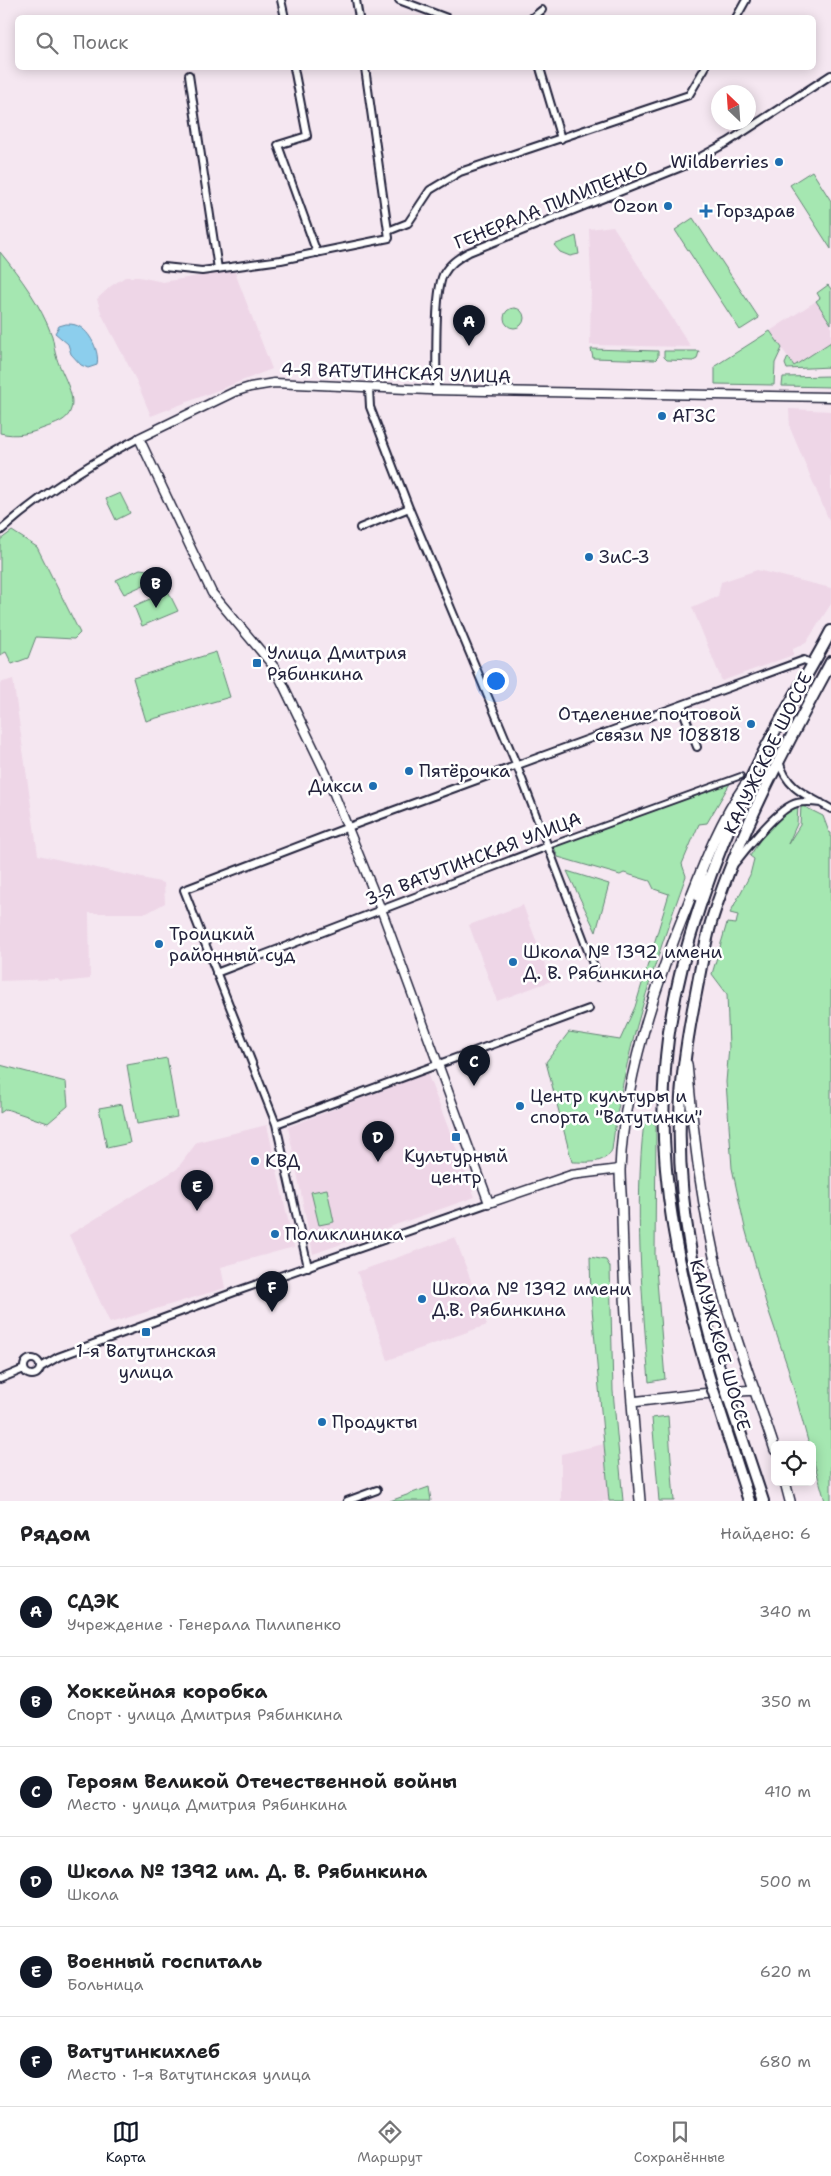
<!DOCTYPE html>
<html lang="ru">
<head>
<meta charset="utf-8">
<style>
	:root { --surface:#fff; --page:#f6f6f6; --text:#202124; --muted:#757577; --line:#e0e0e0; --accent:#111827 }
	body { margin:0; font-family:"Shantell Sans",sans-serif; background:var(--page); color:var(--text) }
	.controls { position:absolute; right:15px; bottom:15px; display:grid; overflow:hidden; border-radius:8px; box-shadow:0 2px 12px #0003 }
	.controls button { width:45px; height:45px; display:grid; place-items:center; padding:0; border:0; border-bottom:1px solid var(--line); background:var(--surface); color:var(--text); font:25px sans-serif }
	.compass { position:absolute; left:711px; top:85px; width:45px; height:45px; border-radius:50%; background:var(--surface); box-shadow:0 2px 12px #0003; rotate:335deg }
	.you { position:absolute; left:495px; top:680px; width:18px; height:18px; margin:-12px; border:4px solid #fff; border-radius:50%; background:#1a73e8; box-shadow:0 0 0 8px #1a73e833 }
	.badge { display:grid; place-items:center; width:32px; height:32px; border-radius:50%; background:var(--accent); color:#fff; font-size:16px; font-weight:700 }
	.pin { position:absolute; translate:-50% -41px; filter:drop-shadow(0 1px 2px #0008) }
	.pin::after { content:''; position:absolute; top:26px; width:18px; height:15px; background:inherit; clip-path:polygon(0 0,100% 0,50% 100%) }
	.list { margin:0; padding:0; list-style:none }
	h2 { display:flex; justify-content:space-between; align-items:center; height:65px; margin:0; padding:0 20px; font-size:21px }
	h2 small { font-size:16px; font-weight:400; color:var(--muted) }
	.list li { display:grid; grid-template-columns:32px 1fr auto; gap:15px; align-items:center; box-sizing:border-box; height:90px; padding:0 20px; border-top:1px solid var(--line) }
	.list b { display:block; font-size:19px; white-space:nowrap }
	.list p { margin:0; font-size:16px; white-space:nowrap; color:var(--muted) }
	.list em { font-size:16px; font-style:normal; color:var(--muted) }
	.icon { flex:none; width:28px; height:28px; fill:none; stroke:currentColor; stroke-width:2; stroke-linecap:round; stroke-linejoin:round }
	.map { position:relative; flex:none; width:831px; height:1501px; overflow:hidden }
	.search { position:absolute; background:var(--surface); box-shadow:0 2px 12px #0003; left:15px; right:15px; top:15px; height:55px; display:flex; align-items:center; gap:12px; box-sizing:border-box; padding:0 18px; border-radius:8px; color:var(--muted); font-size:19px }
	.sheet { height:605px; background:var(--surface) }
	nav { display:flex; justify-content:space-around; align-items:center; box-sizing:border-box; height:70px; border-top:1px solid var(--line); background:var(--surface); font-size:14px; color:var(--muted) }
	nav a { display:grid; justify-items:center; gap:2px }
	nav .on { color:var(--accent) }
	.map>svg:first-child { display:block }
	.built { fill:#eed6e7 }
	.green { fill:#a5e7b1; stroke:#648476 }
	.water { fill:#8cceed; stroke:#6289a6 }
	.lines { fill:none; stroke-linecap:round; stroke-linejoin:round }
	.pedestrian-casing { stroke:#22223b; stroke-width:8 }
	.minor-casing { stroke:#22223b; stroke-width:10 }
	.tertiary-casing { stroke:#22223b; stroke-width:11 }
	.secondary-casing { stroke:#22223b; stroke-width:12 }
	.trunk-casing { stroke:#22223b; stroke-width:14 }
	.pedestrian { stroke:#fff; stroke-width:4.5 }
	.minor { stroke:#fff; stroke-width:6 }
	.tertiary { stroke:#fff; stroke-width:8 }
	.secondary { stroke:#fff; stroke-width:9 }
	.trunk { stroke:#fff; stroke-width:10 }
	.trunk-bridge-casing { stroke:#22223b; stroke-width:14; stroke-linecap:butt }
	.trunk-bridge { stroke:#fff; stroke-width:10 }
	.poi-dot { fill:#1f6fb2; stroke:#fff; stroke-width:2 }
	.labels { text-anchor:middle; stroke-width:5; stroke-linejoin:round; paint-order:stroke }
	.poi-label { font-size:18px; fill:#22223b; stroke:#fff; text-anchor:start }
	.street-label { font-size:18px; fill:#22223b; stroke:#fff }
</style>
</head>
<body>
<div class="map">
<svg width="831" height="1501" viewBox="0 0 831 1501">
	<rect width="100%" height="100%" fill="#f5e7f1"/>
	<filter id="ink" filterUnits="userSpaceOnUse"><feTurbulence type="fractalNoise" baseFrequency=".02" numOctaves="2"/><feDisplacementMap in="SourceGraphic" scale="10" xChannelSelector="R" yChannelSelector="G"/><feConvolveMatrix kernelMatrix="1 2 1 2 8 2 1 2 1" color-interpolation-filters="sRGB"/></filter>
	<g filter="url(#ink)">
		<path class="built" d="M613 226 691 347 590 345 591 280 589 229Z
			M234 270 272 369 151 416 136 380 102 315 97 299 111 286 125 277H139L163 282Z
			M816 301 831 324V342L794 366 770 331Z
			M789 409 831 411V525L790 428Z
			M757 570 831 588V604L806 643 793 649V655L722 681 692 607 718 596 721 582Z
			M13 679 38 855 164 883 165 903 147 913H89L90 979 62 982 57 979 0 981V683Z
			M523 905 551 981 497 1001 469 925Z
			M427 1073 475 1197 313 1254 288 1127Z
			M267 1125 294 1247 221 1267 225 1288 110 1323 69 1235 177 1169 197 1142Z
			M455 1237 487 1325 388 1360 357 1272Z
			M604 1444 609 1501H561V1454Z"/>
		<path class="green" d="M812 171 831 201V249L790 185Z
			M693 218 759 318 740 330 675 230Z
			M576 236 579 254 570 256 560 252 554 245Z
			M0 252C21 278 41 305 52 336 54 343 54 351 57 359 61 372 76 395 71 409 68 421 55 424 44 428 29 434 16 437 0 433Z
			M828 285 831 289V324L816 301 820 298 817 293Z
			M504 318a10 10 0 1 1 20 0a10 10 0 1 1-20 0Z
			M770 331 782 348 775 363 774 385 715 384V366Z
			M831 342V367L787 369 785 364 788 357 794 366Z
			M591 349 658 351V357L655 360 593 358Z
			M664 351H699L697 359 693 361 667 360 664 357Z
			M831 376V387L782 386 783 377Z
			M120 493 130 513 116 520 106 499Z
			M12 531 37 547 80 633 74 639 36 637 28 658 12 664 6 652 0 655V540Z
			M140 569 156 571 159 578 124 594 116 580Z
			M168 591 178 611 142 626 134 606Z
			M216 652 230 697 146 721 133 678Z
			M732 780 707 823 699 824 682 864 686 876C654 965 623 1055 612 1150 604 1165 587 1162 572 1162L546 1062 569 1032 620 1040 635 1007 669 894 654 889 650 881 624 873 620 875 558 857 554 847Z
			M798 805 797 824 788 844 800 825 801 805 823 816 829 832 831 833V1501H825L812 1455V1445H809L788 1368 766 1303 745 1228 732 1168 726 1082 729 1047 727 994 712 974 727 923 736 924 738 915 730 913 750 875 754 859 750 856C763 836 774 811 798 805Z
			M567 871 609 884 596 932Z
			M167 1058 177 1117 137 1124 127 1065Z
			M0 1065 66 1082 68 1106 48 1123 6 1109 0 1113Z
			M122 1104 130 1143 107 1148 99 1108Z
			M651 1118 656 1126 655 1256 665 1379 649 1382C642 1295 634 1209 644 1122Z
			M327 1189 334 1222 319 1225 311 1192Z
			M590 1257 606 1260 610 1267 613 1391 623 1501H609L591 1297Z
			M668 1416 674 1501H659L652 1418Z
			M429 1487 431 1501H390Z"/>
		<path class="water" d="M66 324C70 324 74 324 78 326 90 331 100 352 97 365L88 368 81 365 71 354 68 344 55 333 59 326Z"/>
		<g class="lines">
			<g class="pedestrian-casing">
				<path id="pedestrian" d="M548 846 741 776"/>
			</g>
			<g class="minor-casing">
				<path id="minor" d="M281 0 285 18
					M356 0 359 18
					M399 0 447 18
					M532 18 542 10
					M736 18 746 0
					M294 68 307 136 278 145 317 253
					M540 68 561 139
					M189 75 218 269
					M388 231 408 223 430 190 460 172 689 95 705 68
					M164 267 202 271 281 260 389 238 365 68
					M369 388 370 407 409 508 517 766 598 977
					M436 390C437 365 434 295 443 275 449 264 458 258 469 252L684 166 728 142 831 75
					M360 528 409 508
					M0 531C42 494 90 463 139 438
					M681 706 697 747
					M779 761C787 790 807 795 831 809
					M735 863C747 848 779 807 797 803 805 801 813 802 821 803
					M698 898 703 873
					M216 973 548 846
					M276 1124 589 1009
					M308 1267 276 1124 184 890 354 825 804 660 813 664
					M24 1367a8 8 0 1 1 16 0a8 8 0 1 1-16 0Z
					M41 1367 58 1357 240 1290 489 1203
					M0 1379 24 1369
					M347 1501 377 1490"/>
			</g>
			<g class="tertiary-casing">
				<path id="tertiary" d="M620 1169 571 1175 489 1203 384 917 326 774 275 668 212 593 139 438 234 392 250 387 274 383 429 390 831 397"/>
			</g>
			<g class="secondary-casing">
				<path id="secondary" d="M687 1064C694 1141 703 1216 722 1290 736 1344 758 1397 775 1450
					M632 1402 700 1394 755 1390
					M785 1482 790 1501
					M640 1501C632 1406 624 1311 622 1215 622 1200 620 1185 620 1170 623 1082 655 985 688 904 704 863 720 821 745 785"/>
			</g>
			<g class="trunk-casing">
				<path id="trunk" d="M710 1381C680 1280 657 1175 665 1069 672 969 711 864 753 774 775 725 806 679 831 631
					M723 1381C697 1295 677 1207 680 1117 681 1076 688 1033 696 993 701 967 705 941 713 916 742 826 787 744 831 662
					M719 1408 749 1501
					M732 1408 763 1501"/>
			</g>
			<use href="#pedestrian" class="pedestrian"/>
			<use href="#minor" class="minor"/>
			<use href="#tertiary" class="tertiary"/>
			<use href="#secondary" class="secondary"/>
			<use href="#trunk" class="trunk"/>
			<g class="trunk-bridge-casing">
				<path id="trunk-bridge" d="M710 1381 719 1408
					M723 1381 732 1408"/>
			</g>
			<use href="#trunk-bridge" class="trunk-bridge"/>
		</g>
	</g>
	<g class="poi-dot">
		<circle cx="779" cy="162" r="5"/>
		<circle cx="668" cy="206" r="5"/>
		<path d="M703.5 203.5h5v5h5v5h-5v5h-5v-5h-5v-5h5z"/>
		<circle cx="662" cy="416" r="5"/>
		<circle cx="589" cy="557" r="5"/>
		<rect x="252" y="658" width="10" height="10" rx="2.5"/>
		<circle cx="751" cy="724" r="5"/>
		<circle cx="409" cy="771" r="5"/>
		<circle cx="373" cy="786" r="5"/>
		<circle cx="159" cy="944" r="5"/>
		<circle cx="513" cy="962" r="5"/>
		<circle cx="520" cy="1106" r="5"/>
		<rect x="451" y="1132" width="10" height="10" rx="2.5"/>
		<circle cx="255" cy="1161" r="5"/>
		<circle cx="275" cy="1234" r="5"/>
		<circle cx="422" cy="1299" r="5"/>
		<rect x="141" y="1327" width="10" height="10" rx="2.5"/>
		<circle cx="322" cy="1422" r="5"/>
	</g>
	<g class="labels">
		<g class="poi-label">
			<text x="769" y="168" text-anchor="end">Wildberries</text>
			<text x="658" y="212" text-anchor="end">Ozon</text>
			<text x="716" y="217">Горздрав</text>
			<text x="672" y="422">АГЗС</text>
			<text x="599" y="563">ЗиС-3</text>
			<text x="267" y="659">Улица Дмитрия<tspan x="267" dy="21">Рябинкина</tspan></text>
			<text x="741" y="720" text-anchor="end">Отделение почтовой<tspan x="741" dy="21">связи № 108818</tspan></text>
			<text x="419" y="777">Пятёрочка</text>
			<text x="363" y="792" text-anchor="end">Дикси</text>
			<text x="169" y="940">Троицкий<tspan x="169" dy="21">районный суд</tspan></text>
			<text x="523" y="958">Школа № 1392 имени<tspan x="523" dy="21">Д. В. Рябинкина</tspan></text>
			<text x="530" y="1102">Центр культуры и<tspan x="530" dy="21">спорта "Ватутинки"</tspan></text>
			<text x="456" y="1162" text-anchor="middle">Культурный<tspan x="456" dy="21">центр</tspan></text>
			<text x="265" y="1167">КВД</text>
			<text x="285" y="1240">Поликлиника</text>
			<text x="432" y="1295">Школа № 1392 имени<tspan x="432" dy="21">Д.В. Рябинкина</tspan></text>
			<text x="146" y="1357" text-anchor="middle">1-я Ватутинская<tspan x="146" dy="21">улица</tspan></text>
			<text x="332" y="1428">Продукты</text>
		</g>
		<g class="street-label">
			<text transform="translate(551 205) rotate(-22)" y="6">ГЕНЕРАЛА ПИЛИПЕНКО</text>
			<text transform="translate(396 373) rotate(2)" y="6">4-Я ВАТУТИНСКАЯ УЛИЦА</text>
			<text transform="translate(768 753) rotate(-64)" y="6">КАЛУЖСКОЕ ШОССЕ</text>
			<text transform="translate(473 859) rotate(-21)" y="6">3-Я ВАТУТИНСКАЯ УЛИЦА</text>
			<text transform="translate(720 1345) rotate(74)" y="6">КАЛУЖСКОЕ ШОССЕ</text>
		</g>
	</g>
</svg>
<div class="controls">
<button><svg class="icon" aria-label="locate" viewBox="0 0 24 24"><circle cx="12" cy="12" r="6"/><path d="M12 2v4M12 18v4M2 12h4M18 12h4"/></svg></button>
</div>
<svg class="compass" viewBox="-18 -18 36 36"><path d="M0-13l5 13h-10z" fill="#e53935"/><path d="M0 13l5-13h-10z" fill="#757577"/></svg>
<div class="you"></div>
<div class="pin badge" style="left:469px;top:346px">A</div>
<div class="pin badge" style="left:156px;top:608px">B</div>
<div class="pin badge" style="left:474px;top:1086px">C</div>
<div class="pin badge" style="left:378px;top:1162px">D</div>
<div class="pin badge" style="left:197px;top:1211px">E</div>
<div class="pin badge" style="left:272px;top:1312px">F</div>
<div class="search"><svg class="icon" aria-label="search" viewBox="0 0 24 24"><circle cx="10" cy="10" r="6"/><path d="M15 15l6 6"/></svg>Поиск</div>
</div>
<section class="sheet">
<h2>Рядом<small>Найдено: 6</small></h2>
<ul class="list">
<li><span class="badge">A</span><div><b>СДЭК</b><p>Учреждение · Генерала Пилипенко</p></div><em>340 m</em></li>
<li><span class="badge">B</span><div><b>Хоккейная коробка</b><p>Спорт · улица Дмитрия Рябинкина</p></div><em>350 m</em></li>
<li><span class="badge">C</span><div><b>Героям Великой Отечественной войны</b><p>Место · улица Дмитрия Рябинкина</p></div><em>410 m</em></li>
<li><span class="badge">D</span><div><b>Школа № 1392 им. Д. В. Рябинкина</b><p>Школа</p></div><em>500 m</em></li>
<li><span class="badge">E</span><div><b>Военный госпиталь</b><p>Больница</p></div><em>620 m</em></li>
<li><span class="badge">F</span><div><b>Ватутинкихлеб</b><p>Место · 1-я Ватутинская улица</p></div><em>680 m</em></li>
</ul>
</section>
<nav>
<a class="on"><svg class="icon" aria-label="map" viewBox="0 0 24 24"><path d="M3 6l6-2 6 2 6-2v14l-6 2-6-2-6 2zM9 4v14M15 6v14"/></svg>Карта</a>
<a><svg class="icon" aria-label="directions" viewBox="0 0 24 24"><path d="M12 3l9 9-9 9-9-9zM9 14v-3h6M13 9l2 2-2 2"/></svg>Маршрут</a>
<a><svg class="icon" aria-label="saved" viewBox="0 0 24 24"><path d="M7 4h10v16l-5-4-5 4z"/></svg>Сохранённые</a>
</nav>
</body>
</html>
